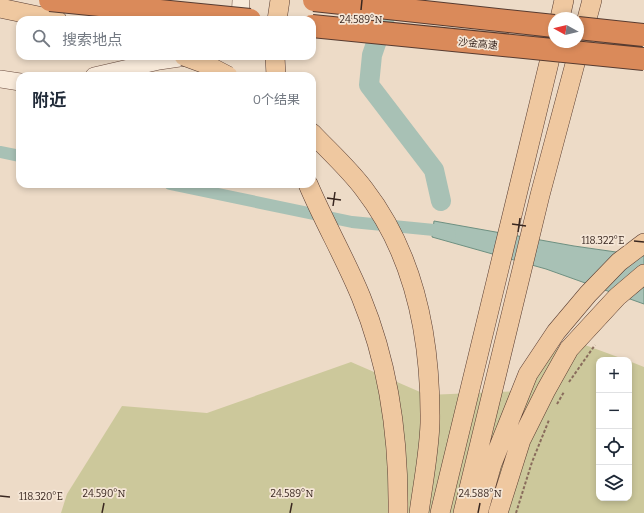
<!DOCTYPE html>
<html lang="zh">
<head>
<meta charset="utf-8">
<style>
	:root { --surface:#fff; --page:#f6f6f7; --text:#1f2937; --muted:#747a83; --line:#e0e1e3 }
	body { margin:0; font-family:Bitter,"Noto Sans SC",serif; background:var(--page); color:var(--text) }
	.controls { position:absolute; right:12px; bottom:12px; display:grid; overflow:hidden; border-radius:8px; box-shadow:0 2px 6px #0003 }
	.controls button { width:36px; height:36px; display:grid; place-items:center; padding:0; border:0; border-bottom:1px solid var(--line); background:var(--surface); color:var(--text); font:20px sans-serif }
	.compass { position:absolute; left:548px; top:12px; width:36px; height:36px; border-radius:50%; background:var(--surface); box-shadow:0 2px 6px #0003; rotate:278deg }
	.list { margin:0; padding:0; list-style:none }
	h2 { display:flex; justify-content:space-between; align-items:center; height:52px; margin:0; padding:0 16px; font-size:17px }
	h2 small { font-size:13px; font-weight:400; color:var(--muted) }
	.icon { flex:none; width:22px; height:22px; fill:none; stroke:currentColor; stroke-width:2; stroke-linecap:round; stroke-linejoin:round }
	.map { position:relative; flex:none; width:644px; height:513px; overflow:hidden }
	.search { position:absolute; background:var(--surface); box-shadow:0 2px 6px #0003; left:16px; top:16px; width:300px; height:44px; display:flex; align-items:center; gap:10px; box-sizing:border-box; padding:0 14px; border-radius:12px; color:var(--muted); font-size:15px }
	.panel { position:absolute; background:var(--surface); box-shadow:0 2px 6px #0003; left:16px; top:72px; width:300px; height:116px; border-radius:12px }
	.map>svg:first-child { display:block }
	.green { fill:#ccc89b }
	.water { fill:#a8c1b5; stroke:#6e9081 }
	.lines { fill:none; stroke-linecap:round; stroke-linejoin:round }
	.canal { stroke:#a8c1b5; stroke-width:12 }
	.river { stroke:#a8c1b5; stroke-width:20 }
	.secondary-casing { stroke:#6b4d40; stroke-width:18 }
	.primary-casing { stroke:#573b30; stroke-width:20 }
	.path { stroke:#896c5c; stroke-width:2; stroke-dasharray:3 2; stroke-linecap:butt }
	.secondary { stroke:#f8eada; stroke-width:17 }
	.primary { stroke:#efc8a0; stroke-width:19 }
	.primary-bridge-casing { stroke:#573b30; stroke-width:20; stroke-linecap:butt }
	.highway-bridge-casing { stroke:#573b30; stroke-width:24; stroke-linecap:butt }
	.primary-bridge { stroke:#efc8a0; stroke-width:19 }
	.highway-bridge { stroke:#da8a5a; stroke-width:22 }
	.ticks { fill:none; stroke:#392720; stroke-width:1.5 }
	.labels { text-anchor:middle; stroke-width:3.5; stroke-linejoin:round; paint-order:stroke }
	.street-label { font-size:10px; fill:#392720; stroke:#f5e6d6 }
	.ticks-label { font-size:10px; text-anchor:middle; fill:#392720; stroke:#f5e6d6; stroke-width:3.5; stroke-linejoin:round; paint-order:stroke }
</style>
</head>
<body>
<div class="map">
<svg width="644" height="513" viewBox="0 0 644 513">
	<rect width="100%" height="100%" fill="#eddbc7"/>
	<path class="green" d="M566 338 626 360H599V498H629V361L644 367V513H61L67 494 122 406 207 413 351 362 427 395 522 391Z"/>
	<path class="water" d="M434 221 574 246 644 256V304L546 269 432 237Z"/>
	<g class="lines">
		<path class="canal" d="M0 152 20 156
			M170 184 352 222 434 230 450 234"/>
		<path class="river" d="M391 0 372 55 369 85 434 170 441 201"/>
		<g class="secondary-casing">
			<path id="secondary" d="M240 20 241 0
				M94 76 159 61 193 56
				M0 79 20 82"/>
		</g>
		<g class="primary-casing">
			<path id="primary" d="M0 8 57 20
				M560 18 564 0
				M277 20 280 0
				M275 56 276 76
				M312 133C329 151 349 169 364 189 415 255 431 341 430 423 429 453 423 483 419 513
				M308 184C324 222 345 258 361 297 389 365 399 440 398 513
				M440 513 554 42
				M463 513 540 195 592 0
				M478 513 492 464 528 374 556 332 588 294 619 262 644 243
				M498 513 521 440 546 390 569 349 617 297 644 274"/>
		</g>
		<path class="path" d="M569 382 595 345
			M557 404 564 392
			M516 513 532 462 549 420"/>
		<use href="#secondary" class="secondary"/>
		<use href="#primary" class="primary"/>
		<g class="primary-bridge-casing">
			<path id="primary-bridge" d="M184 56 203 63 228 76"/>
		</g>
		<g class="highway-bridge-casing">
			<path id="highway-bridge" d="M50 0 250 20
				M314 0 554 26
				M312 26 644 59
				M578 28 644 35"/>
		</g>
		<use href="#primary-bridge" class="primary-bridge"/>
		<use href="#highway-bridge" class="highway-bridge"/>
	</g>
	<path class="ticks" d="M361 10 362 0M327 198 341 200M333 206 335 192M512 224 526 226M518 232 520 218M634 241 644 242M0 496 10 497M102 513 104 503M290 513 292 503M478 513 480 503"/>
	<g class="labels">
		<g class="street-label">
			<text transform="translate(478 43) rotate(6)" y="4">沙金高速</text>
		</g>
	</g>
	<g class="ticks-label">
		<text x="361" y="23">24.589°N</text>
		<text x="603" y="244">118.322°E</text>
		<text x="104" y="497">24.590°N</text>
		<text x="292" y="497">24.589°N</text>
		<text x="480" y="497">24.588°N</text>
		<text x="41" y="500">118.320°E</text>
	</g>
</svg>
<div class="controls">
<button>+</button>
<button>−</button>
<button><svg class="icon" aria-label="locate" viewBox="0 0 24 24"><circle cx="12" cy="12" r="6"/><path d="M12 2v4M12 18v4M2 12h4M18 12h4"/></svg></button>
<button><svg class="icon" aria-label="layers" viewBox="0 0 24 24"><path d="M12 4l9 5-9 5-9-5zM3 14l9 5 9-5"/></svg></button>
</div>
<svg class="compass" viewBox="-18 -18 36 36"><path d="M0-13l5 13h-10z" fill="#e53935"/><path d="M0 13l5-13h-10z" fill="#747a83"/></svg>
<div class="search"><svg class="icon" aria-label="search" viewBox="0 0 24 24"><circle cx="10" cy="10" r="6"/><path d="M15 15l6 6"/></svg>搜索地点</div>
<section class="panel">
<h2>附近<small>0个结果</small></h2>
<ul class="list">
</ul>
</section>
</div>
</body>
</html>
